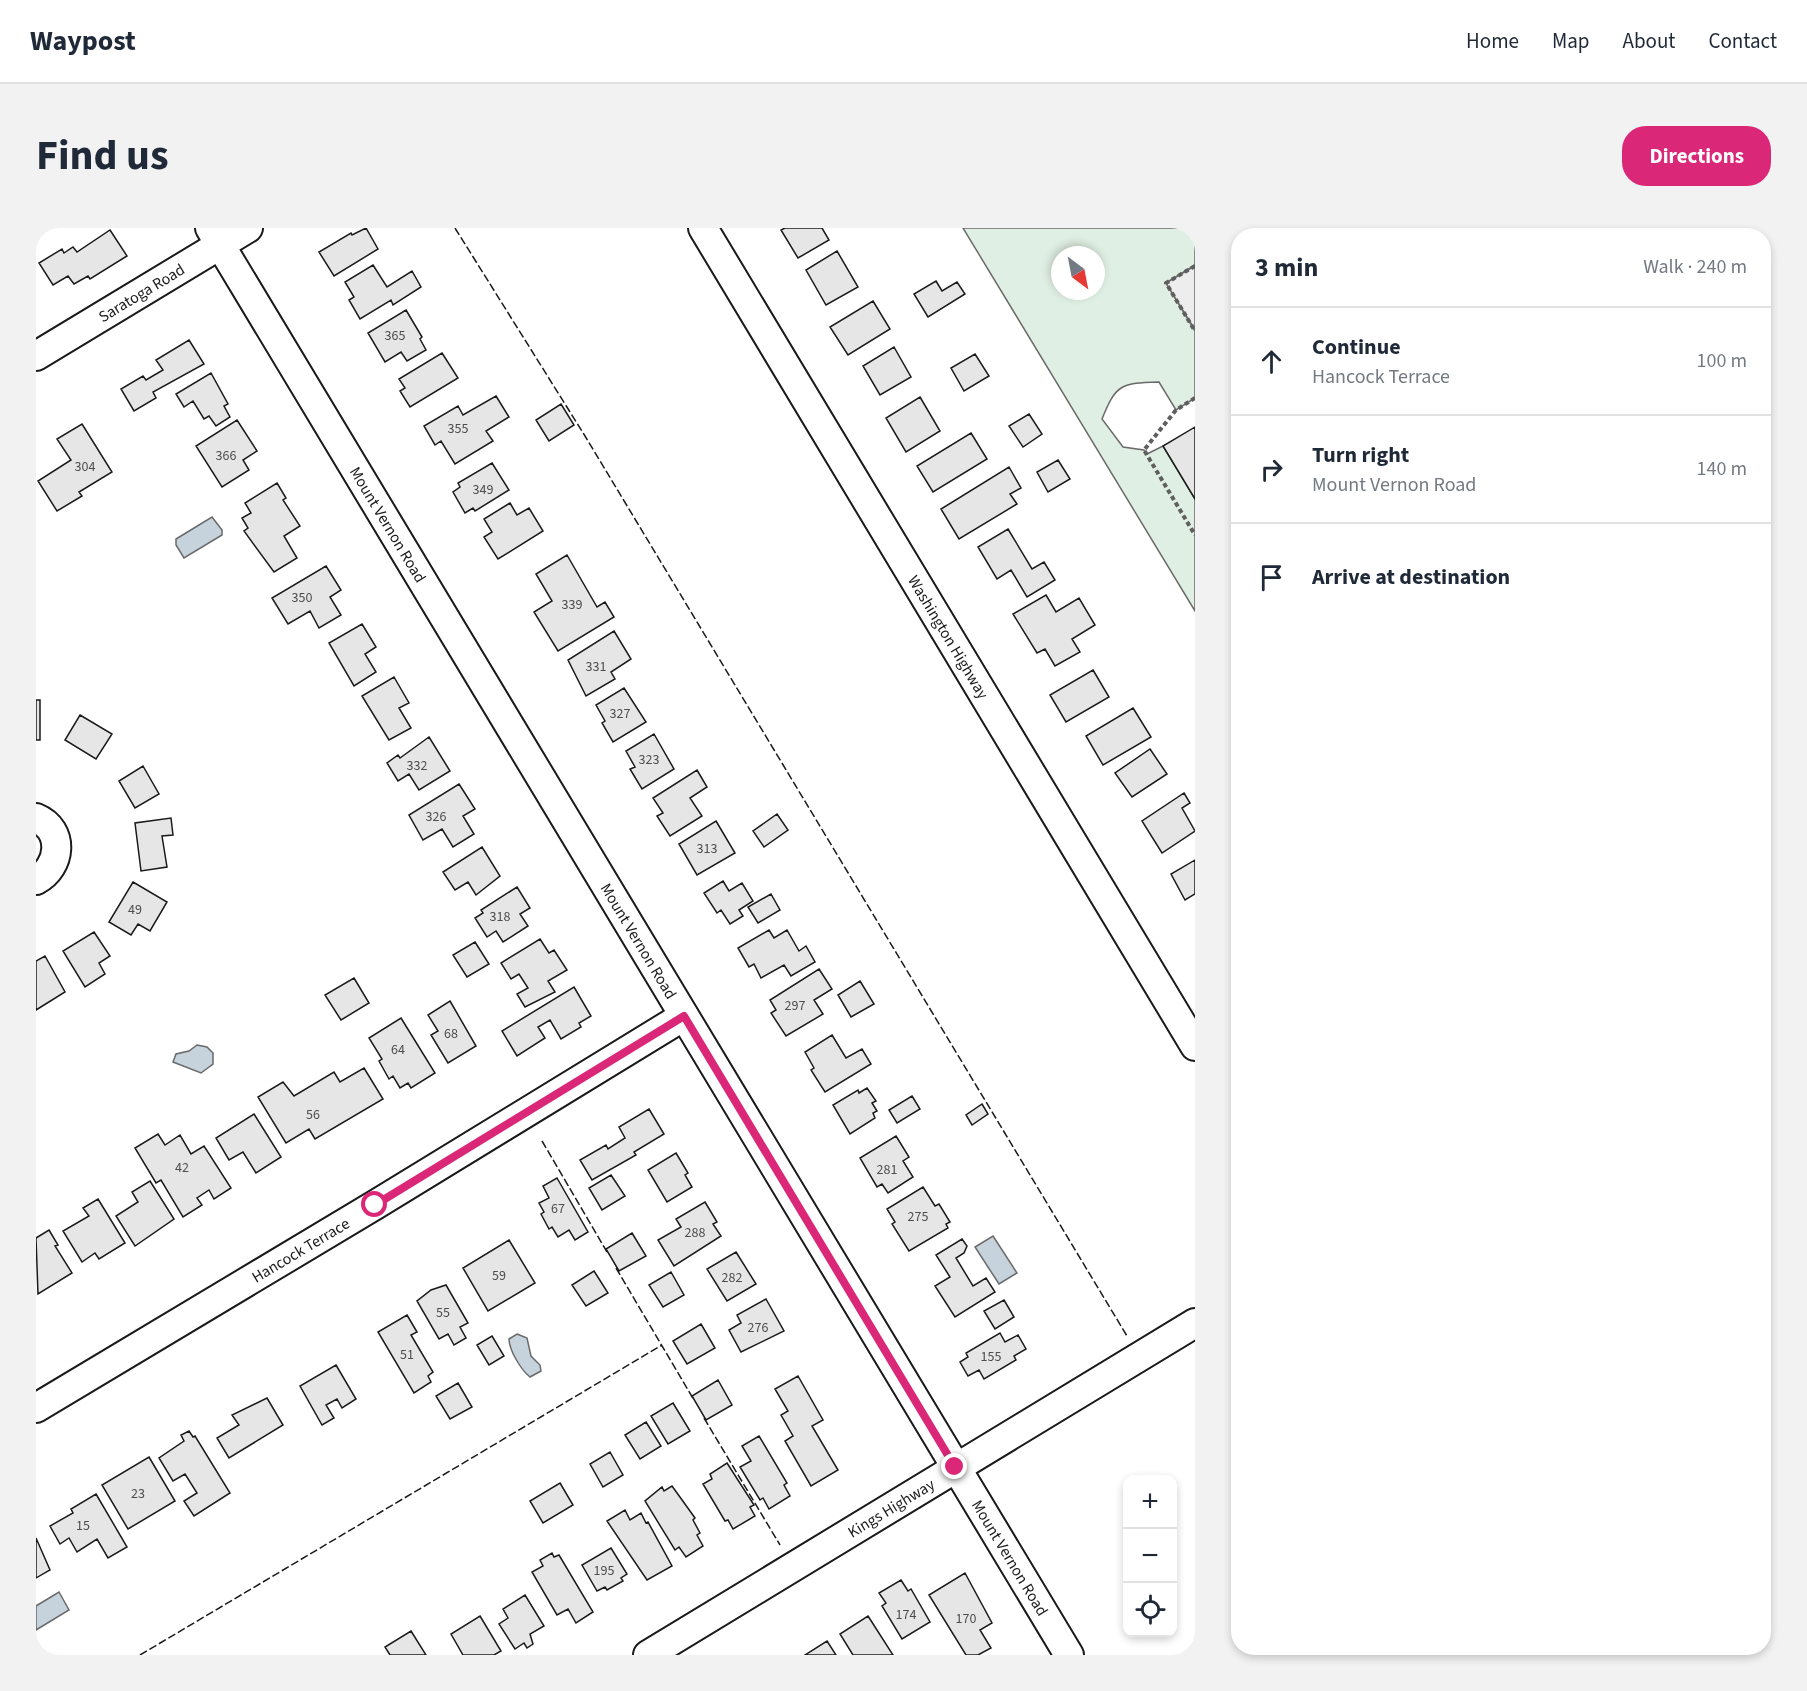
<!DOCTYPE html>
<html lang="en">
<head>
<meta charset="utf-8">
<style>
	:root { --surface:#fff; --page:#f2f2f3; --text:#1f2937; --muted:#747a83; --line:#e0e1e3; --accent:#db2777 }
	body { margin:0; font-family:"Source Sans 3",sans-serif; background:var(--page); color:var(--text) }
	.controls { position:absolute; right:18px; bottom:18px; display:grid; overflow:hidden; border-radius:12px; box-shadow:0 3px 9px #0003 }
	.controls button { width:54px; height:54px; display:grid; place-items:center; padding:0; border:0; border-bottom:2px solid var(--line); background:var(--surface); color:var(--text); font:30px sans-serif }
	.compass { position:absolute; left:1015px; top:18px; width:54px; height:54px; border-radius:50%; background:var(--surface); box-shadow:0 3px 9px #0003; rotate:148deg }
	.stop { position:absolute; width:18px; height:18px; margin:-14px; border:4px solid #db2777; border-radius:50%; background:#fff }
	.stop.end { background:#db2777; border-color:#fff; box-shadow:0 2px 6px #0008 }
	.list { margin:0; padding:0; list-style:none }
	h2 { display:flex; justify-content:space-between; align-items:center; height:78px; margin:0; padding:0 24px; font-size:26px }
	h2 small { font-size:20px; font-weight:400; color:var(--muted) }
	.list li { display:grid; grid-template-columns:39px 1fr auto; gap:18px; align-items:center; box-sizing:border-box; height:108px; padding:0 24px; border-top:2px solid var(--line) }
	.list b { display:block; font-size:22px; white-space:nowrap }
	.list p { margin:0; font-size:20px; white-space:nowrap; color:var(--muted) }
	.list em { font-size:20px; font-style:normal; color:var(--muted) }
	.icon { flex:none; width:33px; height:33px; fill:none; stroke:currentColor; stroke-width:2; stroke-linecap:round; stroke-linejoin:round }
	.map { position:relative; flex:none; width:1159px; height:1427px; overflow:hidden; border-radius:24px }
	header { display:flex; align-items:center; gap:36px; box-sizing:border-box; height:84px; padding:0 30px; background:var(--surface); border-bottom:2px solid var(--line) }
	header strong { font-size:28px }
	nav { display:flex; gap:33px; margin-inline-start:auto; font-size:21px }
	.intro { display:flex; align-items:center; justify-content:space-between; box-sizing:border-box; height:144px; padding:0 36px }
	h1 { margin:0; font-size:42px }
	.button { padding:15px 27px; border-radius:24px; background:var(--accent); color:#fff; font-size:21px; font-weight:700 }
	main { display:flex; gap:36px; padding:0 36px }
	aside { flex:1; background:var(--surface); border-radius:24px; box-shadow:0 3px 9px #0003 }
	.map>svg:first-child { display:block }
	.green { fill:#e0efe3; stroke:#6a6a6a; stroke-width:1.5; fill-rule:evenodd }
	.parking { fill:#ededed; stroke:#6a6a6a; stroke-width:1.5 }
	.water { fill:#c6d2dc; stroke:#6a6a6a; stroke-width:1.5 }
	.building { fill:#e6e6e6; stroke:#1a1a1a; stroke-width:1.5 }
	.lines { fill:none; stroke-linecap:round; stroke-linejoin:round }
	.minor-casing { stroke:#1a1a1a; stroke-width:32 }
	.path { stroke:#5f5f5f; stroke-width:4; stroke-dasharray:4.5 3; stroke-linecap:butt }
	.minor { stroke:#fff; stroke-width:28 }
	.fence { stroke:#1a1a1a; stroke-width:1.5; stroke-dasharray:8 3; stroke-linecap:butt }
	.route { stroke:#db2777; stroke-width:8 }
	.labels { text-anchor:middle; stroke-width:4.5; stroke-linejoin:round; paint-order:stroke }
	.number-label { font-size:14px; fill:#4d4d4d }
	.street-label { font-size:16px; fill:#1a1a1a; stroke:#fff }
</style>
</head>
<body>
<header>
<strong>Waypost</strong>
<nav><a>Home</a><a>Map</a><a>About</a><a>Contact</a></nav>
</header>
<div class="intro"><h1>Find us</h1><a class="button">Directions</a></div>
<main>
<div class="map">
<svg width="1159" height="1427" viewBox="0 0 1159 1427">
	<rect width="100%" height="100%" fill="#fff"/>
	<path class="green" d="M927 0H1159V37L1130 55 1159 103V170L1140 182 1123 154C1085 155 1080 156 1066 191L1087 219 1108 222 1111 226 1127 218 1159 271V383ZM1024 27H1060V63H1024Z"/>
	<path class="parking" d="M1159 38V102L1130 55Z"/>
	<path class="water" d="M176 289 186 302V307L148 330 140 317V311Z
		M161 817 171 819 177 825V836L165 845 137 834 140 826 153 823Z
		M957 1008 981 1045 963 1056 939 1019Z
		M481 1106 491 1110 495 1128 504 1137 505 1143 494 1149C485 1142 473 1122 473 1111Z
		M23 1364 33 1382 0 1402V1378Z"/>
	<path class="building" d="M330 0 342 21 298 48 283 24 315 5 316 7Z
		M749 0H786L793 12 762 30 745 2Z
		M74 2 91 28 54 51 52 48 38 56 32 48 17 57 3 35 26 21 28 25 37 19 41 24Z
		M801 23 822 59 790 77 770 42Z
		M337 37 351 59 376 43 385 59 357 77 355 72 324 91 313 72 318 69 309 54Z
		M900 53 906 63 921 54 929 66 892 89 878 66Z
		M837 73 854 101 812 127 794 99Z
		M370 82 386 109 384 111 390 122 371 133 365 124 349 134 332 105Z
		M153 112 168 136 117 164 120 170 98 183 85 161 107 148 110 152 127 142 120 132Z
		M858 119 875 149 844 167 827 138Z
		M406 125 422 150 374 179 364 163 369 160 363 151Z
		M939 126 953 148 928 163 915 140Z
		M175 145 192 176 188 178 194 189 180 198 173 188 168 191 157 173 148 179 140 166Z
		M460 168 473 189 450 203 457 213 419 236 405 213 399 217 388 198 422 178 427 187Z
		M884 169 904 203 870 224 850 190Z
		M525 176 538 197 513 213 500 192Z
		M993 186 1006 206 987 219 973 198Z
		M201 192 221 223 207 232 213 242 186 259 160 218Z
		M46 196 76 244 43 264 46 268 21 283 2 253 35 232 21 211Z
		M1159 199V271L1127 218Z
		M935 205 951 231 897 264 881 238Z
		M1022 232 1034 251 1012 264 1001 244Z
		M456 235 473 262 439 283 437 280 429 285 417 264 424 259 422 255Z
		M973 239 985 260 974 266 981 276 923 311 905 281Z
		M241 255 250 270 247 272 264 298 248 308 261 330 238 344 208 303 212 300 206 290 215 285 209 275Z
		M474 275 481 287 493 280 507 303 462 331 448 309 456 304 448 291Z
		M972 301 996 341 1008 334 1019 352 991 369 975 342 961 351 942 319Z
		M531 327 561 379 569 374 578 389 522 423 498 384 516 373 500 346Z
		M290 338 305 362 294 369 305 387 283 400 274 383 252 396 236 370Z
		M1010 367 1020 384 1043 370 1059 397 1036 411 1044 424 1019 438 1009 421 1001 425 977 386Z
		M326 396 340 419 329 426 340 444 318 458 293 415Z
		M578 403 595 431 575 444 579 451 550 468 532 432Z
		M1057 442 1073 469 1030 494 1014 467Z
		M358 449 373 475 363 480 375 500 353 512 326 468Z
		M588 460 610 494 577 514 566 495 569 493 560 477Z
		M0 472H4V512H0Z
		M1097 480 1115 509 1067 537 1050 508Z
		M44 487 76 506 60 531 29 512Z
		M618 506 638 541 606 561 594 541 599 539 590 523Z
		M393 509 414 543 383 562 373 546 362 553 351 535 362 527 364 530Z
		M1114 521 1131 546 1096 569 1079 545Z
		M107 538 123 566 99 580 83 553Z
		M661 542 671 559 654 570 666 588 634 608 621 588 627 585 617 570Z
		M423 556 439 581 427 588 438 606 417 619 406 601 387 612 373 587Z
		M1148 565 1154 575 1146 580 1159 603 1126 625 1106 593Z
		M741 586 752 602 728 619 717 603Z
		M135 590 137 607 126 608 131 639 105 643 99 595Z
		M680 593 699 625 661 647 643 616Z
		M446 619 464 648 440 667 432 654 419 662 407 644Z
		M1159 632V666L1149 672 1135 646Z
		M687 653 693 663 706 655 717 673 703 682 707 688 694 696 685 682 681 685 668 665Z
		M97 654 131 674 114 703 102 696 95 707 73 694Z
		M481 659 494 680 484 686 492 698 467 714 460 703 451 709 439 690 447 685 445 682Z
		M735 666 744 682 722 695 712 679Z
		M733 702 738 710 751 702 763 723 770 718 779 734 755 748 748 737 725 750 718 736 713 739 702 720Z
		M58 704 74 728 63 735 69 746 49 759 27 723Z
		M504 711 513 725 518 722 531 742 512 753 519 764 489 779 481 766 492 760 483 746 475 751 465 735Z
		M439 714 453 736 431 749 417 727Z
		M9 728 29 764 0 782V733Z
		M783 741 796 761 778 772 787 786 750 808 735 785 740 782 734 772Z
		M318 750 333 775 305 792 289 767Z
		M824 753 838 776 815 789 802 767Z
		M538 759 555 788 543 795 545 799 525 811 514 792 502 799 509 810 481 828 466 803Z
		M414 773 440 818 412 835 395 807 402 803 392 787Z
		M365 790 399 845 375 860 372 855 364 860 357 848 353 851 343 833 346 831 333 810Z
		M796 807 810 830 826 821 835 836 789 864 775 842 778 840 769 824Z
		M328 840 347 871 279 911 273 901 250 915 222 869 247 854 258 868 298 844 304 854Z
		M831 860 840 873 836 875 841 883 837 885 839 890 814 906 797 877 822 862 823 865Z
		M876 868 884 881 861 895 853 882Z
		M946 876 952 886 936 897 930 887Z
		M613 881 628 906 598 924 600 927 556 952 544 932 570 917 572 921 589 910 583 899Z
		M218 886 245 929 220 945 207 924 193 932 180 910Z
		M122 906 129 917 144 907 155 926 168 918 195 960 178 971 173 962 161 970 166 977 147 989 125 952 120 955 99 920Z
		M860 908 873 929 867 933 877 949 852 965 846 956 841 959 824 930Z
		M640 925 652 945 649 947 656 959 631 974 612 942Z
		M575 947 589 968 566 982 553 960Z
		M521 950 552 1004 539 1012 533 1002 522 1009 516 999 513 1001 505 986 508 984 503 975 513 970 507 958Z
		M114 953 138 991 99 1018 80 988 102 974 96 964Z
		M887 959 899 978 903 976 914 994 910 996 912 1000 873 1023 856 996 859 994 851 981Z
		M62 971 89 1015 63 1031 59 1025 46 1034 27 1003 53 988 47 980Z
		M669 974 681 994 677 996 685 1008 638 1038 622 1012 645 999 640 991Z
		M13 1002 22 1017 19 1018 36 1045 2 1066 0 1010Z
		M596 1005 610 1028 583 1043 570 1021Z
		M926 1011 931 1018 928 1025 920 1030 937 1058 950 1050 959 1064 919 1089 899 1058 914 1049 900 1027Z
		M473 1012 499 1055 452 1083 427 1040Z
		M700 1024 720 1056 691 1073 671 1041Z
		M558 1043 572 1065 550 1078 536 1057Z
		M635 1044 648 1067 627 1079 613 1057Z
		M410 1057 432 1095 424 1099 430 1110 418 1117 412 1106 403 1111 381 1073 395 1062Z
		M730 1071 748 1103 705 1124 693 1102 705 1095 701 1087Z
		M968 1072 978 1089 959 1101 948 1083Z
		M371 1087 381 1104 375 1107 397 1144 392 1148 395 1154 378 1165 342 1104Z
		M665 1096 679 1120 651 1136 637 1113Z
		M964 1105 969 1114 982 1107 990 1121 978 1128 980 1132 948 1151 943 1142 932 1148 924 1134 932 1129 930 1125Z
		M456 1108 468 1128 453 1137 441 1117Z
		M300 1137 320 1171 306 1180 301 1171 290 1177 298 1190 286 1197 264 1158Z
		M762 1148 787 1192 776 1198 802 1242 775 1258 749 1213 757 1208 745 1187 752 1183 739 1161Z
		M682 1152 696 1177 670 1192 656 1168Z
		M422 1155 436 1179 414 1191 400 1168Z
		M231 1170 247 1197 193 1230 181 1210 203 1197 196 1187Z
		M637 1175 654 1203 632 1216 615 1188Z
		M610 1194 625 1218 604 1231 589 1207Z
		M153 1203 157 1209 159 1208 194 1265 158 1288 148 1273 161 1265 149 1246 137 1253 123 1230 148 1213 145 1207Z
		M723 1208 751 1255 748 1257 754 1268 733 1281 727 1270 724 1272 704 1239 715 1233 706 1218Z
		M574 1224 587 1247 567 1259 554 1236Z
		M113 1229 139 1273 92 1301 66 1257Z
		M691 1235 718 1277 714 1279 719 1288 697 1301 692 1292 689 1293 667 1256 676 1251 674 1246Z
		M524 1255 537 1277 507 1295 494 1273Z
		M636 1258 659 1290 657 1292 664 1305 661 1307 667 1318 650 1329 643 1319 639 1322 609 1273 626 1259 628 1263Z
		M60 1266 91 1319 72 1330 61 1311 41 1324 33 1310 24 1316 14 1298 37 1285 35 1281Z
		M589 1282 594 1292 605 1285 610 1295 612 1294 636 1338 611 1352 571 1293Z
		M0 1310 14 1342 0 1350Z
		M575 1320 591 1346 585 1350 587 1353 571 1362 569 1359 561 1363 546 1337Z
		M516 1325 518 1329 523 1327 557 1384 540 1395 532 1381 521 1387 496 1344 507 1338 504 1332Z
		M929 1345 956 1395 944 1402 955 1420 942 1427H930L893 1367Z
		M865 1352 872 1363 875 1361 894 1394 866 1411 846 1378 850 1375 843 1365Z
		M489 1367 508 1398 494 1406 497 1416 491 1420 488 1415 479 1421 463 1396 472 1390 467 1381Z
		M444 1388 465 1423 458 1427H427L415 1406Z
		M832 1388 857 1427H817L804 1406Z
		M375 1403 390 1427H354L349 1419Z
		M791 1413 800 1427H769Z"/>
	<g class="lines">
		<g class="minor-casing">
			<g id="minor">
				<path id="s1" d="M174 0 1033 1427"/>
				<path id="s2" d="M667 0 1159 818"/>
				<path id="s3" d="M0 128 212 0"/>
				<path d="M0 590C29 602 25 639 0 652"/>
				<path id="s4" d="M0 1180 339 977 648 788"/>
				<path id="s5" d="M612 1427 1159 1095"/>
			</g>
		</g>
		<path class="path" d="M1159 38 1130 55 1159 103
			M1159 170 1140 182 1108 222 1159 307"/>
		<use href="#minor" class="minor"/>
		<path class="fence" d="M419 0 549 208 1091 1108
			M506 913 571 1024
			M580 1040 658 1172
			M668 1190 744 1317
			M104 1427 626 1117"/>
	</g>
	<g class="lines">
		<path class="route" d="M339 977 648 788 919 1239"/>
	</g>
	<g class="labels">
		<g class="number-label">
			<text x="359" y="112">365</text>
			<text x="422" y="205">355</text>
			<text x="190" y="232">366</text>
			<text x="49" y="243">304</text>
			<text x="447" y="266">349</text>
			<text x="266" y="374">350</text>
			<text x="536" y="381">339</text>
			<text x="560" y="443">331</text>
			<text x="584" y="490">327</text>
			<text x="613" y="536">323</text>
			<text x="381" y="542">332</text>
			<text x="400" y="593">326</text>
			<text x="671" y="625">313</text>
			<text x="99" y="686">49</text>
			<text x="464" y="693">318</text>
			<text x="759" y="782">297</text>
			<text x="415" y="810">68</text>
			<text x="362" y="826">64</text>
			<text x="277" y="891">56</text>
			<text x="146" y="944">42</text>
			<text x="851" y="946">281</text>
			<text x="522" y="985">67</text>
			<text x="882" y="993">275</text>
			<text x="659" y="1009">288</text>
			<text x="463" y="1052">59</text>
			<text x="696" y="1054">282</text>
			<text x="407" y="1089">55</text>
			<text x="722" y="1104">276</text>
			<text x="371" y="1131">51</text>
			<text x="955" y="1133">155</text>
			<text x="102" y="1270">23</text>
			<text x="47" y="1302">15</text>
			<text x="568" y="1347">195</text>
			<text x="870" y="1391">174</text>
			<text x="930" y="1395">170</text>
		</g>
		<g class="street-label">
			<text dy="6" stroke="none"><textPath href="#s3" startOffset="123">Saratoga Road</textPath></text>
			<text dy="6" stroke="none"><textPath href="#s1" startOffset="346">Mount Vernon Road</textPath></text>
			<text dy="6" stroke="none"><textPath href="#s2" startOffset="477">Washington Highway</textPath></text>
			<text dy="6" stroke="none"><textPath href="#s1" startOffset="832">Mount Vernon Road</textPath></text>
			<text dy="6" stroke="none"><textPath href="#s4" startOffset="308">Hancock Terrace</textPath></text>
			<text dy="6" stroke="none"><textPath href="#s5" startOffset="284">Kings Highway</textPath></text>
			<text dy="6" stroke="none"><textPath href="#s1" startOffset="1552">Mount Vernon Road</textPath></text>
		</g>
	</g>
</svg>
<div class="controls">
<button>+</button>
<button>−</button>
<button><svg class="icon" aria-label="locate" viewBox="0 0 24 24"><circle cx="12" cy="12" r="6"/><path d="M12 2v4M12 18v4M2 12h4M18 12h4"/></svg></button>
</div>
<svg class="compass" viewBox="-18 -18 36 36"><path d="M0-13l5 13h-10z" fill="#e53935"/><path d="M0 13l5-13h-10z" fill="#747a83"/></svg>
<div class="stop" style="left:339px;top:977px"></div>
<div class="stop end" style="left:919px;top:1239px"></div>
</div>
<aside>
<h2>3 min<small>Walk · 240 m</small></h2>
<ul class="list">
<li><svg class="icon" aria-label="ahead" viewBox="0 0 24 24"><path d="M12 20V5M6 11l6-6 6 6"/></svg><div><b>Continue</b><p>Hancock Terrace</p></div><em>100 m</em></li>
<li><svg class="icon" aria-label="right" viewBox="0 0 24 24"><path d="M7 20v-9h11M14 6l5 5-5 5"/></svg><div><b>Turn right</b><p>Mount Vernon Road</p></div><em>140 m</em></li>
<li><svg class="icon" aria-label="arrive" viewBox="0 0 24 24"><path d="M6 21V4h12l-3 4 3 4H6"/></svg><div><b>Arrive at destination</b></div></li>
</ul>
</aside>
</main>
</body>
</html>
